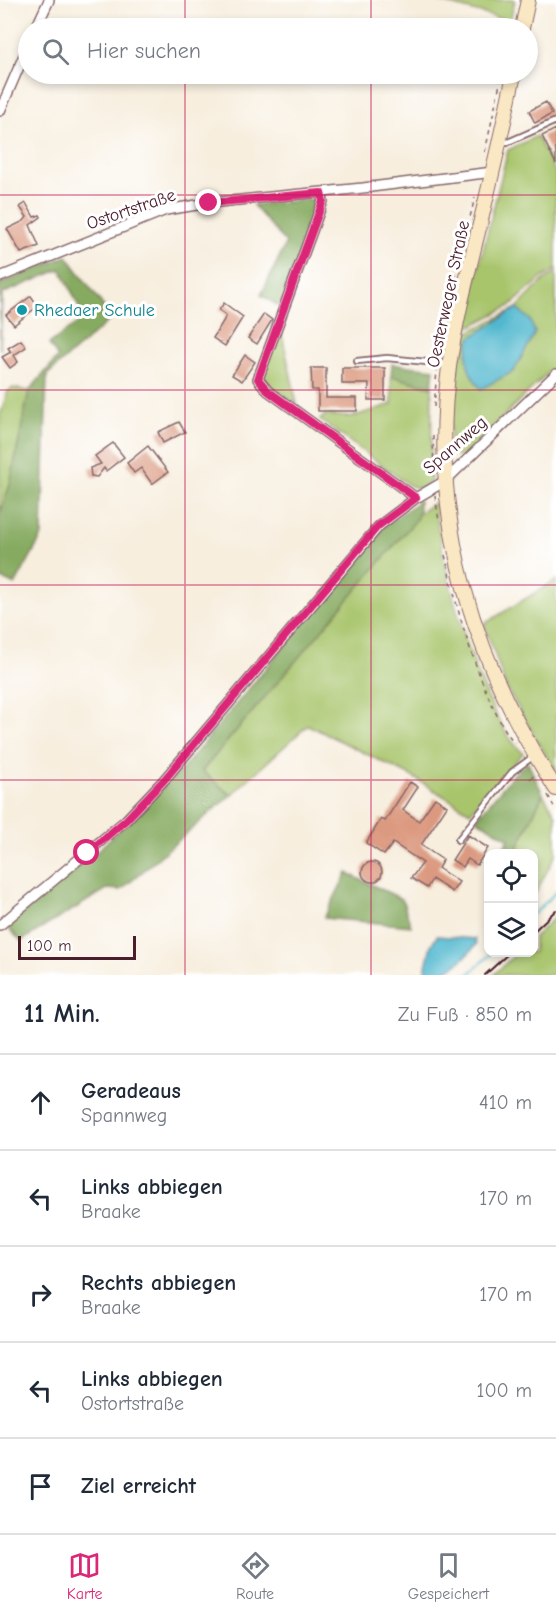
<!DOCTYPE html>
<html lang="de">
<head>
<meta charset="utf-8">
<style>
	:root { --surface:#fff; --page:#f6f6f7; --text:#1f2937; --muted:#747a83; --line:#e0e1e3; --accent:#db2777 }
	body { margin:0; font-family:"Comic Neue",sans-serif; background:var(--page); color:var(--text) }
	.controls { position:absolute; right:18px; bottom:18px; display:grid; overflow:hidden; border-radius:12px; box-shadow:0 3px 9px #0003 }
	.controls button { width:54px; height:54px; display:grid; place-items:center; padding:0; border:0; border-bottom:2px solid var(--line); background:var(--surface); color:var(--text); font:30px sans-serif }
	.scale { position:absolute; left:18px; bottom:15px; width:118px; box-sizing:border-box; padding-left:6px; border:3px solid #4a1f2b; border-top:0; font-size:16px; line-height:21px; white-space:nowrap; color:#4a1f2b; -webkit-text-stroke:4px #fff; paint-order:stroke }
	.stop { position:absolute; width:18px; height:18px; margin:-14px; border:4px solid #db2777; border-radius:50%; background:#fff }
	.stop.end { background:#db2777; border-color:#fff; box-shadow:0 2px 6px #0008 }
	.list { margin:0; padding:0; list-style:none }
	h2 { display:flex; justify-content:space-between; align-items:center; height:78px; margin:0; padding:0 24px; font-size:26px }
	h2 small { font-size:20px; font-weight:400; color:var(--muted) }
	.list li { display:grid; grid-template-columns:39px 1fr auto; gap:18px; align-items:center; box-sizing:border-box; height:96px; padding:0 24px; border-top:2px solid var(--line) }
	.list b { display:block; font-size:22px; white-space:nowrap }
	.list p { margin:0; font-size:20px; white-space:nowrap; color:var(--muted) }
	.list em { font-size:20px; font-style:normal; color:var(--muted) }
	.icon { flex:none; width:33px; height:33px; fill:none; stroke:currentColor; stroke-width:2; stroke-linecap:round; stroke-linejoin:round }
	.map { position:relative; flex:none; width:556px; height:975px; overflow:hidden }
	.search { position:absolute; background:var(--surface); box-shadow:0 3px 9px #0003; left:18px; right:18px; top:18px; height:66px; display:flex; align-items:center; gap:15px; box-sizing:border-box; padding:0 21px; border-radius:33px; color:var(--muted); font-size:22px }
	.sheet { height:558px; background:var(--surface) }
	nav { display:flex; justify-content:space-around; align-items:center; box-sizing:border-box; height:84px; border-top:2px solid var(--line); background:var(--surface); font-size:16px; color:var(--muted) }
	nav a { display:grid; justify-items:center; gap:3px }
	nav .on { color:var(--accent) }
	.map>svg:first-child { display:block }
	.green { fill:#a8c56c; stroke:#79724c; stroke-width:1.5 }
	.forest { fill:#86aa60; stroke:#686446; stroke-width:1.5 }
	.water { fill:#51b8cf; stroke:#4e6c7d; stroke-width:1.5 }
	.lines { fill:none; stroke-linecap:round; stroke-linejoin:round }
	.stream { stroke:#51b8cf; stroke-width:2 }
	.building { fill:#db997f }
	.lane-casing { stroke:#87676a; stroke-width:8 }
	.street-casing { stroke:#87676a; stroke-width:12 }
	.secondary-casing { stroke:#87676a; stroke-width:16 }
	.path { stroke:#87676a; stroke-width:1.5; stroke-dasharray:4.5 4.5; stroke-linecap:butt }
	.lane { stroke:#fff; stroke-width:4.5 }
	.street { stroke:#fff; stroke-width:9 }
	.secondary { stroke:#fae7c3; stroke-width:14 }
	.rail { stroke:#4a1f2b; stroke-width:2 }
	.route { stroke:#db2777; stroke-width:8 }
	.grid { fill:none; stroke:#c2185b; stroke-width:1.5; stroke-opacity:0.55 }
	.culture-dot { fill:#0f9aa8; stroke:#fff; stroke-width:2 }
	.labels { text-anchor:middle; stroke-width:6; stroke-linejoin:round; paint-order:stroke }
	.street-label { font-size:18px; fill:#4a1f2b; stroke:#fff }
	.culture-label { font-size:18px; fill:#0d838f; stroke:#fff; text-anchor:start }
</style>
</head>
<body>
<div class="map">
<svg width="556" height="975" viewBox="0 0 556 975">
	<rect width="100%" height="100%" fill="#fff"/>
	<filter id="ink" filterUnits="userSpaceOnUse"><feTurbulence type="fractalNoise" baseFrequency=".0167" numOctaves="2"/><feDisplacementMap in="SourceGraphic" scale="12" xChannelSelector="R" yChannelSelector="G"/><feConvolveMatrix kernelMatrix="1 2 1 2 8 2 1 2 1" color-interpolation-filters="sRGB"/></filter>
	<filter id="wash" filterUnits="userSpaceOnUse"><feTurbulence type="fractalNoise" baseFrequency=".008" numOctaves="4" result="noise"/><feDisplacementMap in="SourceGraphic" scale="24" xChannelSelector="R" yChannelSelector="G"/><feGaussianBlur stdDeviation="1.35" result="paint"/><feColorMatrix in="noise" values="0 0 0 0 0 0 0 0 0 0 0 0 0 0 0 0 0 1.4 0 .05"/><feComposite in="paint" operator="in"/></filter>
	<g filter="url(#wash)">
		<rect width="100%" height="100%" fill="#f7eede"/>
		<path class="green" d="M433 0H515L510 21Z
			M537 136 556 174V270L543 277 510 306 463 330 508 150Z
			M556 273V365L465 454 458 457 450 452 451 405 463 335 517 308 545 279Z
			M280 325 297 404 269 387 262 372Z
			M391 376 432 387 431 481 420 489 409 485 320 420 325 415 352 417 392 404Z
			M13 388 29 391 10 485 0 513V415L8 391Z
			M434 503C444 567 458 627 484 688 494 711 504 736 523 753L470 812 411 776 308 725 231 795 202 771 419 513Z
			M556 580V772L507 689 484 624Z
			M543 794 556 815V854L534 896V854H515Z
			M556 916V975H493L517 953 534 952V937Z"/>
		<path class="forest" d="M314 199 319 205 280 307 261 295 286 243 253 205Z
			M67 256 112 318 47 375 42 536 15 585 0 578V513L10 485 29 391 58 357 49 344 84 318 61 269 2 294 0 350V284Z
			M392 364 434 369 432 387 391 376Z
			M419 501V513L415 521 202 771 231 795 121 890 107 889 21 941 7 927 92 856 184 767 382 528Z
			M528 763 543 794 515 853H501L509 839 476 819 514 774Z
			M347 873 402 899 411 926 324 918Z"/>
		<path class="water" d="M517 308 530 320 535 333 514 371 481 389C467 372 464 360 470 338Z
			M437 936 475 939 476 945C462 962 447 975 424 975L431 945Z"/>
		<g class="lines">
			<path class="stream" d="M534 914 556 892
				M468 975 493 952"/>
		</g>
		<g id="blocks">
			<path class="building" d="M546 102 552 114 535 123 529 111Z
				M556 129V164L542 136Z
				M26 203 34 217 40 215 41 217 30 225 39 246 21 253 7 229 24 221 27 217 20 207Z
				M31 296 38 306 14 325 6 315Z
				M224 303 243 317 225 346 213 338 224 320 226 315 219 310Z
				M264 314 272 320 257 344 248 338Z
				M21 340 26 347 14 355 18 362 10 368 2 357 11 352 8 348Z
				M245 355 255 362 242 381 232 375Z
				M311 368H326V398H357V411H318V390H312Z
				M342 368H385V400H368L369 384H342Z
				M179 422 185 432 163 443 158 432Z
				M113 443 124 457 106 471 104 468 97 477 91 476 90 468 101 464 95 456Z
				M148 446 168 472 152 484 141 468 134 473 127 463Z
				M410 782 418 787 403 810 419 821 435 798 447 806 421 845 443 860 438 868 459 882 452 892 432 879 427 888 411 878 423 863 393 843 384 855 366 843 381 819 385 821Z
				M468 835 488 848 477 865 468 859 463 867 452 860Z
				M362 872a10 10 0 1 1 20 0a10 10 0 1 1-20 0Z"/>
		</g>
	</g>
	<g filter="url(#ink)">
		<use href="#blocks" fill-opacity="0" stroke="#87676a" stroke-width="1.5"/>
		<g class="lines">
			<g class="lane-casing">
				<path id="lane" d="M500 141 508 142 556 121
					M357 361 387 358 447 364
					M458 840 512 772 534 756"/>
			</g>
			<g class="street-casing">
				<path id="street" d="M36 28 49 0
					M0 111 28 46
					M321 193 323 201 258 379 268 391 416 498
					M0 277 166 210 209 203 363 188 493 172
					M0 925 126 820 164 780 379 526 416 498 445 481 556 374"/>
			</g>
			<g class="secondary-casing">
				<path id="secondary" d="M522 28 528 0
					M514 74C504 123 493 171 481 220 469 269 456 317 449 367 429 521 473 660 556 789"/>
			</g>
			<path class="path" d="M485 152 502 74
				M439 357 448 307 475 197
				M434 407 437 370
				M433 436 434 476
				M435 496 439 521
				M445 555 452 586
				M454 593C462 629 491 718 515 743
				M530 779 535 775
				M548 795 556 811"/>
			<use href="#lane" class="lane"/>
			<use href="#street" class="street"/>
			<use href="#secondary" class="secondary"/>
			<path class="rail" d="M534 931 556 910
				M485 975 510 952"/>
		</g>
	</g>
	<g class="lines" filter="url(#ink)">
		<path class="route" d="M87 853 126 820 164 780 378 526 416 498 268 391 258 379 323 201 321 193 209 203"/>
	</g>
	<path class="grid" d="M185 0V28M371 0V28M185 74V975M371 74V975M0 195H556M0 390H556M0 585H556M0 780H556"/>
	<circle class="culture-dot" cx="22" cy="310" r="6"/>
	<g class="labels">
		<g class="street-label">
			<text transform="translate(131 209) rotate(-19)" y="6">Ostortstraße</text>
			<text transform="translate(448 294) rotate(-78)" y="6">Oesterweger Straße</text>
			<text transform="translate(455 445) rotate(-41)" y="6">Spannweg</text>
		</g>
		<g class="culture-label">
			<text x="34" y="316">Rhedaer Schule</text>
		</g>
	</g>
</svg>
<div class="controls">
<button><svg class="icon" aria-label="locate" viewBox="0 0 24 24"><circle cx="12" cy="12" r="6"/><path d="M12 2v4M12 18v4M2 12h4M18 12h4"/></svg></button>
<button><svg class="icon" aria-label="layers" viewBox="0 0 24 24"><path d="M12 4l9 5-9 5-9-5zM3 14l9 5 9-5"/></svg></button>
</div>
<div class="scale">100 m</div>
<div class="stop" style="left:87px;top:853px"></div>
<div class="stop end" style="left:209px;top:203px"></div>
<div class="search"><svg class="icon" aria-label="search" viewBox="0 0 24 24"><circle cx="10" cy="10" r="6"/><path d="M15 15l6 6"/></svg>Hier suchen</div>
</div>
<section class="sheet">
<h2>11 Min.<small>Zu Fuß · 850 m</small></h2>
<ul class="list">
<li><svg class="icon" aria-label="ahead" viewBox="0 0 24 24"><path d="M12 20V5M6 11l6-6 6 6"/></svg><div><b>Geradeaus</b><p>Spannweg</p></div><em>410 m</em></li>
<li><svg class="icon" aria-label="left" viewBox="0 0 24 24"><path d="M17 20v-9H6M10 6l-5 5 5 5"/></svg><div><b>Links abbiegen</b><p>Braake</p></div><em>170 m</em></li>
<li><svg class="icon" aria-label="right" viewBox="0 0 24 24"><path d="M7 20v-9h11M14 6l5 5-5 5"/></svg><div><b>Rechts abbiegen</b><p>Braake</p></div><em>170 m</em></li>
<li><svg class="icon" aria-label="left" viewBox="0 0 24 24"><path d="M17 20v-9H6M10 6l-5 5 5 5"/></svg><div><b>Links abbiegen</b><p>Ostortstraße</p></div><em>100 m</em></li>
<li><svg class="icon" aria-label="arrive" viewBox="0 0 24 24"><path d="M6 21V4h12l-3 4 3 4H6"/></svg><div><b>Ziel erreicht</b></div></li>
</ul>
</section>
<nav>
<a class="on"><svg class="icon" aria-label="map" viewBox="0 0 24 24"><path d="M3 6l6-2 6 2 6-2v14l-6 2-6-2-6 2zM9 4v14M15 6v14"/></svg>Karte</a>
<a><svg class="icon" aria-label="directions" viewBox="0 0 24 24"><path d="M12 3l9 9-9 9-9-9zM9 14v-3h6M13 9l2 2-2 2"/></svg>Route</a>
<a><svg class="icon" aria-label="saved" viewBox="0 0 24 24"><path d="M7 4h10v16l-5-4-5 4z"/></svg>Gespeichert</a>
</nav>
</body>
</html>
